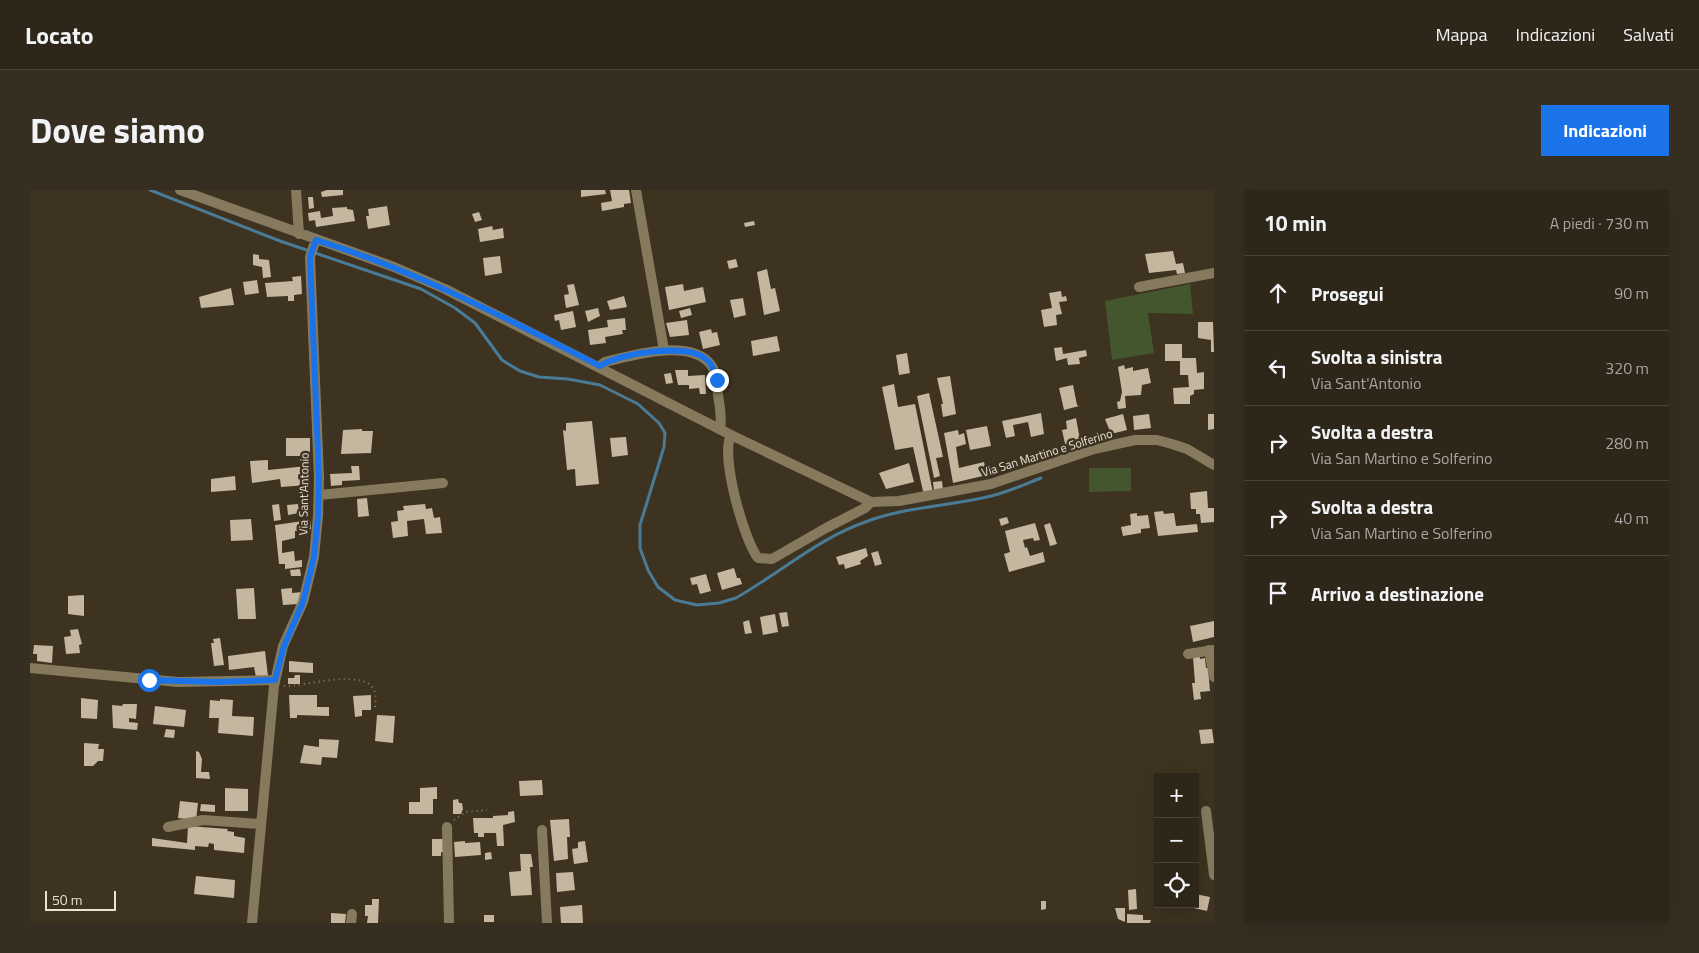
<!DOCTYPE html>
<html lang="it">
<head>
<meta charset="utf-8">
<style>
	:root { --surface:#2e2618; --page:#362e21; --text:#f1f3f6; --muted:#a7a5a2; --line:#494337; --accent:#1a73e8 }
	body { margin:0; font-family:"Titillium Web",sans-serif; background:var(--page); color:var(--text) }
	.controls { position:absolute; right:15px; bottom:15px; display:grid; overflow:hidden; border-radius:0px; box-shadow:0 5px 20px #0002 }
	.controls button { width:45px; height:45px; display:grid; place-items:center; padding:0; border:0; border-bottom:1px solid var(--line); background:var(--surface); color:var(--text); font:25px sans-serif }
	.scale { position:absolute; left:15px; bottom:12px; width:71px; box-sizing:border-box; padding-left:5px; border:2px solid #eae2d7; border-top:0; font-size:14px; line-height:18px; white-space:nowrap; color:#eae2d7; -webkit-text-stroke:4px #3e3220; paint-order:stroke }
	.stop { position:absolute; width:15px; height:15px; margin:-11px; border:4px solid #1a73e8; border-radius:50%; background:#fff }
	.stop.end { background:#1a73e8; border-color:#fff; box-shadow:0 1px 5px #0008 }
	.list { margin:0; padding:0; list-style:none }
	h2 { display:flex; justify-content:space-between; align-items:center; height:65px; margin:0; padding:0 20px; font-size:21px }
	h2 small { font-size:16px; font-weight:400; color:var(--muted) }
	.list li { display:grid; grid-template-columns:32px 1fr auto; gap:15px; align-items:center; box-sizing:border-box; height:75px; padding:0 20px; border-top:1px solid var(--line) }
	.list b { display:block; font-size:19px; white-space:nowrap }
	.list p { margin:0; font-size:16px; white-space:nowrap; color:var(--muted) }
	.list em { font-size:16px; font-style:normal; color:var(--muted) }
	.icon { flex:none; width:28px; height:28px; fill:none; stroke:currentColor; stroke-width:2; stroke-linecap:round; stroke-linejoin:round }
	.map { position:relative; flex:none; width:1184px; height:733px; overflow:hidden; border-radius:0px }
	header { display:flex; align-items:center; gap:30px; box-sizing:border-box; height:70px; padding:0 25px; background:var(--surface); border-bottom:1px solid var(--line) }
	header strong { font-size:24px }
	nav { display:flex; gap:28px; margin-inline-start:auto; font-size:18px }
	.intro { display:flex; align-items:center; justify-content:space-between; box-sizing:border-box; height:120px; padding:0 30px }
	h1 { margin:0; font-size:35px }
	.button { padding:12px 22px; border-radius:0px; background:var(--accent); color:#fff; font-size:18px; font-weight:700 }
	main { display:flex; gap:30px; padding:0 30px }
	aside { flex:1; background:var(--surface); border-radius:0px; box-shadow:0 5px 20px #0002 }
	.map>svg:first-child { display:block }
	.green { fill:#43562d }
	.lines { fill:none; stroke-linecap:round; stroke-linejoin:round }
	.stream { stroke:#4a7b96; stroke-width:3 }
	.building { fill:#c5b6a0 }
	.path { stroke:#8e8475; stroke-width:2; stroke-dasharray:1 4; stroke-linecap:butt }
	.minor { stroke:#867a5e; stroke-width:10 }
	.route { stroke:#1a73e8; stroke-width:6 }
	.labels { text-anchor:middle; stroke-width:5; stroke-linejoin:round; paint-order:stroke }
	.street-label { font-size:12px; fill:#eae2d7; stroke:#3e3220 }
</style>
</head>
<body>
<header>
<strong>Locato</strong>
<nav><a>Mappa</a><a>Indicazioni</a><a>Salvati</a></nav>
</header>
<div class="intro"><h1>Dove siamo</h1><a class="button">Indicazioni</a></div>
<main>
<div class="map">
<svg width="1184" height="733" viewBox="0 0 1184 733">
	<rect width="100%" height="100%" fill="#3e3220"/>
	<path class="green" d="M1160 94 1163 124 1118 123 1124 163 1082 170 1075 111Z
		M1059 278H1101V301L1059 302Z"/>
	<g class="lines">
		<path class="stream" d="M120 0 250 51 391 99 425 118 445 133 472 170 490 181 509 187 538 189 570 195 608 214 629 233 635 243 634 257 610 335V358L618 380 628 397 645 410 667 415 689 413 706 408C750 383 790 347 838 331 877 317 917 316 957 307 976 303 993 295 1011 288"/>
	</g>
	<path class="building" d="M297 0H313V5L292 7 291 2Z
		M551 0H575L576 4 551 7Z
		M580 0H599L601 13 594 14V17L572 21 571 13 582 11Z
		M278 7H283L284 18 279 19Z
		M357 16 360 35 338 39 336 26H339L338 19Z
		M317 17V19L323 20 325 31 286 37 285 30 279 31 278 23 290 21 291 28 303 26 302 18Z
		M449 22 452 30 445 32 442 24Z
		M724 31 725 35 715 37 714 33Z
		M462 36 463 40 473 38 474 48 450 52 448 39Z
		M1143 61 1146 74 1153 73 1155 83 1147 84 1146 80 1119 83 1115 64Z
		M223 64 229 65V69L239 70 241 87 233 88 232 77 223 75Z
		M470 66 472 83 455 86 453 68Z
		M706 69 708 77 699 79 697 71Z
		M737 79 741 99 745 98 750 121 734 125 727 82Z
		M271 86 272 104 264 105V111H258V106L237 107 235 93 263 91 262 87Z
		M227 90 229 103 215 105 213 92Z
		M544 94 549 115 536 118 534 105 539 104 537 95Z
		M653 94 654 101 673 97 676 112 639 120 635 97Z
		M201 98 204 115 171 118 169 107Z
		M1031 101 1032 107 1036 106 1037 111 1029 112 1032 124 1026 125 1027 135 1014 137 1011 120 1022 118 1019 103Z
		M594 106 597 117 580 120 577 111Z
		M713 108 716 125 704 128 700 110Z
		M568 118 570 126 558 132 555 121Z
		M660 118 662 125 651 128 649 121Z
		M543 121 546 137 531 140 529 130 525 131 524 125Z
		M595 128 596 140H592L593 144 575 147 576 153 560 155 558 140 578 137 577 130Z
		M657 130 659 145 640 147 636 133Z
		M1168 132H1183L1184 162H1181V150L1168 148Z
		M681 139 682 143 687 142 690 155 673 159 669 142Z
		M747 146 750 161 723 166 721 151Z
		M1135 154H1152V168H1166L1167 183 1174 182V199L1164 200V204L1160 206V214H1144L1143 198 1159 197 1158 185H1150V171H1135Z
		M1032 157 1033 164 1056 160 1057 166 1049 168 1050 174 1038 175 1037 168 1026 171 1024 158Z
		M877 163 880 183 869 185 866 165Z
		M1094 175 1095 179 1103 177V181L1118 178 1121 193 1112 195 1111 205 1095 206 1096 218 1088 219 1087 212 1090 211 1092 202 1088 177Z
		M645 180H658V186L675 185 676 204H670L669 198 659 199V195H648Z
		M641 183 643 193 636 194 634 184Z
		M920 186 926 224 913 227 911 214H913L907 188Z
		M864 194 868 217 885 214 903 303 893 301 883 257 865 260 852 197Z
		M1043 195 1047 215 1049 216 1034 220 1029 198Z
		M899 203 913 267 906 268 910 286 904 288 887 206Z
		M1011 223 1014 244 1001 247 998 232 983 235 985 246 976 248 972 231Z
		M1093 224 1097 240 1081 244 1075 229Z
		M1119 224 1121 238 1104 240 1103 226Z
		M1178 224H1184V239L1178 240Z
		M1046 228 1051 255 1036 258 1032 240 1037 239 1036 231Z
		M562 231 569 294 546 296 545 279 537 280 533 240 536 241V233Z
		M957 236 961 256 940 260 936 240Z
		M332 239V241H343L341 263 311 264 313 240Z
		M928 240 929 245 934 243 936 254 926 257 929 278 954 272 957 285 923 293 914 243Z
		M596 247 598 265 582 267 580 248Z
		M256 248H280V266H256Z
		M238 270V280L277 276 278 295 251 297 250 289 222 293 220 271Z
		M879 273 884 292 856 299 849 283Z
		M321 276H329L330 290 312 291V295L301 296 300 284 322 283Z
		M205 286 206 300 181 302V289Z
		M912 291 913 300 904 301 903 292Z
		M1177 301 1178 318H1184V332L1171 333 1170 324H1166V319H1161L1160 303Z
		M337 308 339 326 328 327 327 309Z
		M249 314 251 330 244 331 242 315Z
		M268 314 269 323 258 325 257 315Z
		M395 314 396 319 402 318 404 328 410 327 412 343 396 344 394 329 377 331 378 346 363 348 361 332 368 331 367 321 374 320 373 316Z
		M1133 321 1134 324 1144 323 1146 336 1167 334 1168 342 1128 346 1124 322Z
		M1107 323V326L1118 325 1120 338 1111 339V343L1093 346 1091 337 1101 335 1100 324Z
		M977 327 979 333 971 336 969 329Z
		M221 329 223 350 201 351 200 330Z
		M280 330 281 339 265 341V348L252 351V363L264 361 265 371 272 370V377L255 379V374H249L245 335Z
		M1005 333 1010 350 1004 351 1003 348 993 350 995 358 997 357 1000 366 1013 362 1015 372 979 382 974 364 980 362 975 341Z
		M1020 333 1027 354 1020 356 1014 335Z
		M836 358 838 366 830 371 831 374 815 379 814 374 809 375 806 367Z
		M848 361 852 374 845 376 841 363Z
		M704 378 707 388H710L712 394 692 400 687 383Z
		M270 379 271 386H261L260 380Z
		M676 384 681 401 670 404 667 394 662 395 660 388Z
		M224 398 226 429H208L206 399Z
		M262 398V403L272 402 269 414 253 415 251 399Z
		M54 405V426L38 424V406Z
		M757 422 759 436 752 437 749 423Z
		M745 424 748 442 733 445 730 427Z
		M719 430 722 443 715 444 713 432Z
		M1184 431V447L1163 452 1160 436Z
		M48 439 52 454 49 455 50 463 36 464 34 447 41 446 40 440Z
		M190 448 194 475 184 476 181 453H184L183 449Z
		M4 455 23 456 22 473 7 471V464H3Z
		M235 461 238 486 226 487 224 477 199 480 198 466Z
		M1170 466V469L1175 468 1176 478H1178L1180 501 1170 502 1171 509 1164 510 1162 493H1165L1163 467Z
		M259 471 283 473V483L259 482Z
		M265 485H270V494H258V488H264Z
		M259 505H287V517H299V526L267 525V528H260Z
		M341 505V520H332V526L325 527 323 506Z
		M51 508 68 510 67 529 51 528Z
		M190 509 203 510 202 526 224 527 223 546 188 543 189 528H179L180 510 190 511Z
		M93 514H107L106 529 99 528V532L108 533 107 540 83 538 82 515 92 516Z
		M125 516 156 520 154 537 123 534Z
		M347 525 365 526 363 553 345 551Z
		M136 539 145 540 144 548 134 547Z
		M1182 539 1184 553 1171 554 1169 540Z
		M289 549 309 550 307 568 292 567 291 575 270 573 274 555 289 557Z
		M54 553 69 554 68 559H74L73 571H68L63 576H54Z
		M166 561 169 562 172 569 171 582H179L180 589 166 588Z
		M512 590 513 605 490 606 489 591Z
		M407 597V609H403V624H379V612H390V598Z
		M195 598 218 599V621H195Z
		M428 609 429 613H432L433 619 431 624H423V610Z
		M150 611 168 613 166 630 148 628Z
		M171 614 185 615V622L170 621Z
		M484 621 485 632 473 635 474 656H467L466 643H454V647H448V643H444L443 628H463V626L478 625V622Z
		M539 629 540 647H537L538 669 524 671 520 630Z
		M158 636 198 639 197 641 204 642V646L215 648 214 663 184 660V654L179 653 178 657 165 656V660L122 656V648L157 653Z
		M402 649H415V663L411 662V666H402Z
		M435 651V653L450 652 451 665 425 667 424 652Z
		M555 651 558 672 544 674 542 659 548 658V652Z
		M461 662 462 669 455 670V663Z
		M490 664H501L503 677H500L502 705 481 706 479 682 491 681Z
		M543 682 545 700 527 702 526 683Z
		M166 686 205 690 204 708 164 704Z
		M1106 699 1107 719 1099 720 1098 700Z
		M1165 704 1180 707 1177 721 1159 717 1160 714H1165Z
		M342 709H349L348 733H337L338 726H335V715H342Z
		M1011 711H1016V719L1011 720Z
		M552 715 553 733H531L530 717Z
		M1085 718H1095V732L1088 729Z
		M301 723 316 724 315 733H301Z
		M1097 724 1113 725V730H1121L1120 733H1097Z
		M454 725H464V732H454Z"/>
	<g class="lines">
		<path class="path" d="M254 496C273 497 339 476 345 503 346 508 345 515 345 519
			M424 630 436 622 457 620"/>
		<path class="minor" d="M150 0 364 77 415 99 701 245 841 312 869 311 961 294 1064 259 1105 250H1127L1142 254 1157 259 1184 275
			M266 0 269 44
			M606 0 634 160
			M1109 97 1184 83
			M570 176 575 172C603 165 661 148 681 175 687 183 687 195 688 205 690 216 692 228 690 239
			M701 245C690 266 714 350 728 368L742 369 796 338 835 318 841 312
			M289 305 413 293
			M1179 460 1184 487
			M1158 464 1184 460
			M0 478 148 492 245 490
			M1176 621 1184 685
			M138 637 173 630 231 634
			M417 637 419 733
			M512 640 517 733
			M222 733 244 496 253 456 273 412 284 367 288 326 289 288 280 67 286 49
			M321 733 322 724"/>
	</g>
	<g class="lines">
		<path class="route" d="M119 490 186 492 245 490 254 456 273 412 284 367 288 326 289 288 280 67 286 50C385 80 477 129 570 176 588 163 654 154 673 167 682 172 684 181 687 190"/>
	</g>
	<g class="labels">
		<g class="street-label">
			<text transform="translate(1017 263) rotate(-17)" y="4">Via San Martino e Solferino</text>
			<text transform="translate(274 304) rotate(-89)" y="4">Via Sant'Antonio</text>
		</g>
	</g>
</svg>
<div class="controls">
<button>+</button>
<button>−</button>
<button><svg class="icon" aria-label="locate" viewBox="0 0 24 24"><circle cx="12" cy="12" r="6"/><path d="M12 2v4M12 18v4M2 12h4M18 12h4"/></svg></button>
</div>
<div class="scale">50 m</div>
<div class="stop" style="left:119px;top:490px"></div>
<div class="stop end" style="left:687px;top:190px"></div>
</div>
<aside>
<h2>10 min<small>A piedi · 730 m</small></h2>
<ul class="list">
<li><svg class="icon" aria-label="ahead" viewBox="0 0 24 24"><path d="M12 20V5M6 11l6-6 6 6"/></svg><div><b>Prosegui</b></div><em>90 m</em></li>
<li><svg class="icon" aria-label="left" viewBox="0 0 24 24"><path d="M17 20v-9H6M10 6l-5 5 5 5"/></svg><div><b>Svolta a sinistra</b><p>Via Sant'Antonio</p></div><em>320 m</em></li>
<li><svg class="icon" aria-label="right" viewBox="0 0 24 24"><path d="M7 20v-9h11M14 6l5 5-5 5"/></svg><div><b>Svolta a destra</b><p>Via San Martino e Solferino</p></div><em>280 m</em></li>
<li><svg class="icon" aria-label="right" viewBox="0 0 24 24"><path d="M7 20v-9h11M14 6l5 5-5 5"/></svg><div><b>Svolta a destra</b><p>Via San Martino e Solferino</p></div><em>40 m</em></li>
<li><svg class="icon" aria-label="arrive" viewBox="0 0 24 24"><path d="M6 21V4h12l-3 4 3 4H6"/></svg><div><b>Arrivo a destinazione</b></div></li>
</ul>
</aside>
</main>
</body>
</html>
